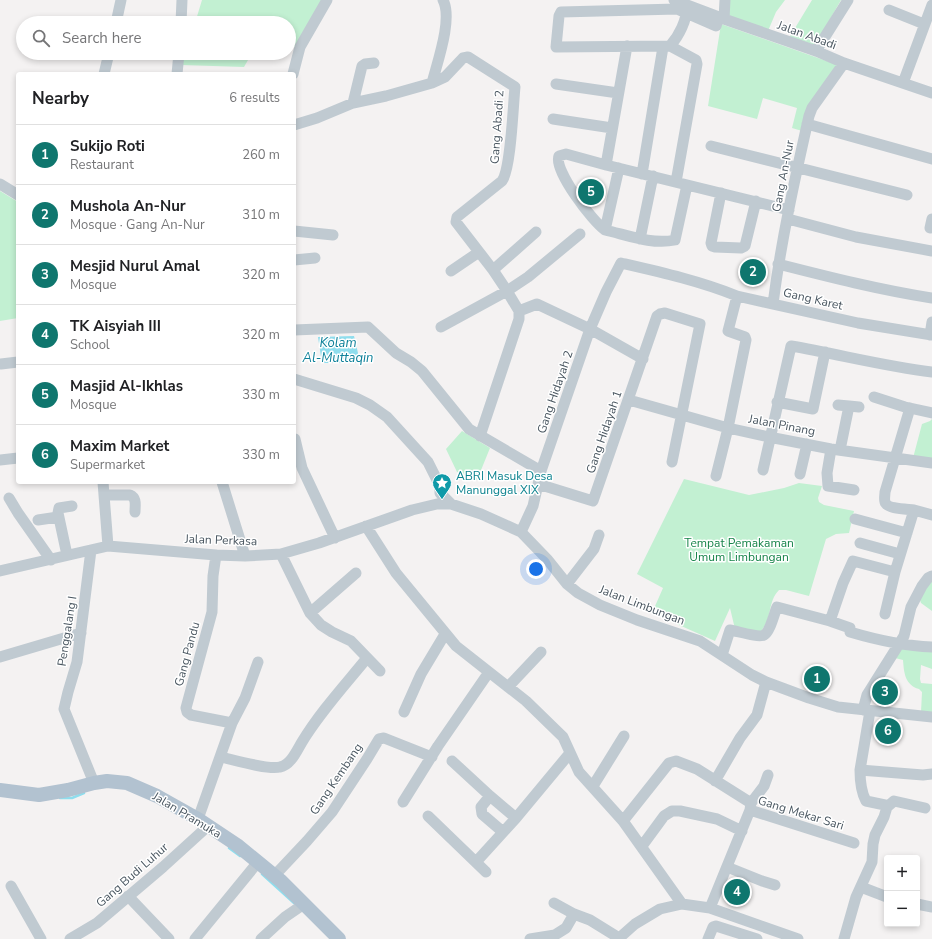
<!DOCTYPE html>
<html lang="en">
<head>
<meta charset="utf-8">
<style>
	:root { --surface:#fff; --page:#f6f6f6; --text:#202124; --muted:#757577; --line:#e0e0e0; --accent:#0f766e }
	body { margin:0; font-family:"Nunito Sans",sans-serif; background:var(--page); color:var(--text) }
	.controls { position:absolute; right:12px; bottom:12px; display:grid; overflow:hidden; border-radius:4px; box-shadow:0 2px 6px #0003 }
	.controls button { width:36px; height:36px; display:grid; place-items:center; padding:0; border:0; border-bottom:1px solid var(--line); background:var(--surface); color:var(--text); font:20px sans-serif }
	.you { position:absolute; left:536px; top:569px; width:14px; height:14px; margin:-10px; border:3px solid #fff; border-radius:50%; background:#1a73e8; box-shadow:0 0 0 6px #1a73e833 }
	.badge { display:grid; place-items:center; width:26px; height:26px; border-radius:50%; background:var(--accent); color:#fff; font-size:13px; font-weight:700 }
	.pin { position:absolute; translate:-50% -50%; border:2px solid #fff; box-shadow:0 1px 4px #0006 }
	.list { margin:0; padding:0; list-style:none }
	h2 { display:flex; justify-content:space-between; align-items:center; height:52px; margin:0; padding:0 16px; font-size:17px }
	h2 small { font-size:13px; font-weight:400; color:var(--muted) }
	.list li { display:grid; grid-template-columns:26px 1fr auto; gap:12px; align-items:center; box-sizing:border-box; height:60px; padding:0 16px; border-top:1px solid var(--line) }
	.list b { display:block; font-size:15px; white-space:nowrap }
	.list p { margin:0; font-size:13px; white-space:nowrap; color:var(--muted) }
	.list em { font-size:13px; font-style:normal; color:var(--muted) }
	.icon { flex:none; width:22px; height:22px; fill:none; stroke:currentColor; stroke-width:2; stroke-linecap:round; stroke-linejoin:round }
	.map { position:relative; flex:none; width:932px; height:939px; overflow:hidden }
	.search { position:absolute; background:var(--surface); box-shadow:0 2px 6px #0003; left:16px; top:16px; width:280px; height:44px; display:flex; align-items:center; gap:10px; box-sizing:border-box; padding:0 14px; border-radius:22px; color:var(--muted); font-size:15px }
	.panel { position:absolute; background:var(--surface); box-shadow:0 2px 6px #0003; left:16px; top:72px; width:280px; height:412px; border-radius:4px }
	.map>svg:first-child { display:block }
	.green { fill:#c2f0d2 }
	.water { fill:#8fdded }
	.lines { fill:none; stroke-linecap:round; stroke-linejoin:round }
	.stream { stroke:#8fdded; stroke-width:2.5 }
	.minor { stroke:#c0cad1; stroke-width:11 }
	.major { stroke:#b2c2d0; stroke-width:14 }
	.labels { text-anchor:middle; stroke-width:3; stroke-linejoin:round; paint-order:stroke }
	.street-label { font-size:12px; fill:#495660; stroke:#fff }
	.culture-label { font-size:12px; fill:#0d838f; stroke:#fff; text-anchor:start }
	.park-label { font-size:12px; fill:#17844a; stroke:#fff }
	.water-label { font-size:13px; font-style:italic; fill:#0d8099; stroke:#fff }
</style>
</head>
<body>
<div class="map">
<svg width="932" height="939" viewBox="0 0 932 939">
	<rect width="100%" height="100%" fill="#f4f2f2"/>
	<path class="green" d="M202 0H324L295 47 289 43V23H195Z
		M728 0H785L776 12 768 31 734 20 728 14Z
		M812 0H841L814 47 789 38Z
		M721 24 838 65 802 131 792 128 797 108 763 98 757 119 708 106Z
		M182 53H252L244 67 182 65Z
		M0 191 18 202V318L0 321Z
		M932 419V461L913 458 922 424 930 421Z
		M462 431 490 448 477 480 457 472 446 449Z
		M684 479 749 495 784 488 799 483 822 486 818 498 819 502 824 505 854 511 849 533 836 534 826 539 809 596 786 590H779C767 602 773 619 760 632L735 629 730 608 715 641 652 613 663 588 637 574Z
		M932 580V611L921 603 919 597Z
		M902 646 932 648V669L921 665 920 679 921 683 932 684V713L921 712 922 692 919 689C905 685 904 673 903 660L895 658Z"/>
	<path class="water" d="M354 336 358 353V363H322L318 337Z"/>
	<g class="lines">
		<path class="stream" d="M60 798H72L84 793
			M229 848 240 856
			M262 874 294 903"/>
		<path class="minor" d="M674 0 724 19 816 51 844 63 932 93
			M889 10 924 24
			M724 19 725 0
			M116 23 121 0
			M181 23 182 0
			M670 46C679 36 687 20 687 6
			M816 51 848 0
			M104 74 109 53
			M177 74 179 53
			M293 74 300 47 327 0
			M432 83C437 63 453 19 443 0
			M903 83 932 5
			M556 84 618 93
			M353 103 362 66 365 64 374 63
			M553 119 612 128
			M807 124 932 159
			M294 125 317 118 353 103 386 96 432 83 445 77 463 58 468 57 515 87C513 106 511 169 502 181L457 217 456 222 493 270 507 291 519 311V319L480 436
			M711 146 907 195
			M606 165 627 46
			M619 168 605 230C593 222 553 170 559 156L566 154 606 165 789 210
			M642 174 663 47
			M676 182 697 64 696 60 670 46 556 47 559 16 561 12 677 9 716 26 719 17
			M0 184 18 195
			M721 193 711 243 712 246 715 247 741 248 745 246 756 201
			M788 219 856 237 932 251
			M930 228 932 219
			M605 230C627 235 652 245 675 240L687 185
			M294 231 333 235
			M640 239 653 176
			M294 260 315 258
			M778 264C829 277 880 290 932 298
			M493 270 536 232
			M451 271 479 252
			M773 304C781 241 795 178 809 116L812 108 844 63
			M519 311 537 304 590 329 643 359
			M441 327 507 291 528 277 580 234
			M294 330 368 327 396 353 411 362 422 371 469 429 541 471
			M930 335 932 322
			M1 364 18 362
			M294 379 356 398 370 405 387 417 428 462 440 486V493L451 504 481 514 521 532 547 559 567 584 578 593 600 605 637 620 700 641 752 675 766 682 809 698 838 707 932 717
			M874 397 905 407 932 413
			M629 400 728 428 769 437 831 449 932 463
			M777 402 813 409 825 352
			M838 405 849 406
			M295 439 302 468 335 538
			M831 449 827 473 828 486 854 490
			M840 450 849 406 859 407
			M0 460 18 458
			M763 470 791 346C838 354 884 366 932 372
			M800 474 807 444
			M716 476 728 428 746 340 745 337 728 331 737 296
			M103 482 108 546
			M222 482 245 556
			M538 484 593 501 657 316 660 314 665 313 700 324 672 462
			M104 495H130C137 498 135 505 135 512
			M9 498 18 513 51 560
			M914 510 932 515
			M855 519 907 533
			M38 520 58 517
			M366 526 396 573 456 646 526 701 563 737 579 772 623 821 682 904
			M521 532 533 506 541 471 590 329 606 292 621 263C660 272 700 281 737 296L858 323 932 335
			M860 543 900 554
			M91 550 77 662 68 692 64 709 94 783
			M281 554 310 613 321 625 332 632 351 641 380 671
			M67 555 58 513 59 508 72 506
			M216 555 213 576 212 612 186 708 187 712 191 715 232 723
			M0 571 108 546 216 555 245 556 281 554 319 543 412 510 437 504H451
			M567 584 594 549 599 535
			M310 613 356 573
			M885 614 895 572
			M830 621 850 628V632C877 640 904 646 932 647
			M722 655 730 630C737 631 759 638 764 635 770 632 774 614 777 607L830 621 843 583 853 561 895 572 914 510C907 509 887 509 885 502 884 499 885 495 885 492L910 408
			M0 657 81 633
			M508 687 541 652
			M863 710 867 695 904 636 911 607 922 586 928 578 932 576
			M404 712 421 674 445 634
			M221 757C234 760 268 770 280 767 291 765 297 750 302 742 320 712 345 685 367 658
			M452 761 490 796 516 818
			M860 770 923 775 932 774
			M715 781 740 738 757 715 766 682
			M593 786 624 736
			M490 796 481 807 482 814 503 832
			M403 802 438 746 489 672
			M751 803 764 786 768 775
			M887 807 894 801 925 808
			M428 816 486 872
			M198 819 232 723 245 698 258 662
			M623 821 669 763 676 761 697 769 751 803 750 810
			M642 846 664 816 672 811H680L717 819 742 831
			M476 862 516 818 570 753
			M727 867 762 881 775 885
			M275 875 307 841 332 812 367 759 379 739 384 738 432 757
			M11 886 41 939
			M861 887 887 897
			M128 896 169 939
			M554 903 574 914 590 920 619 938
			M917 904 932 907
			M710 908 750 810 854 843
			M70 939 97 923 163 867 207 827
			M195 939 258 862
			M261 939 285 917 304 904
			M530 939 555 935 566 928 574 914
			M618 939 635 924 660 909 682 904 710 908 798 939
			M708 939 713 927 716 926 757 939
			M844 939 856 897 872 862 873 844 875 835 884 817 887 807 885 805 866 801C861 792 860 780 860 770L870 711"/>
		<path class="major" d="M0 790 39 795 68 790 94 783 107 781 127 783 157 796 198 819 237 845 281 881 339 939"/>
	</g>
	<defs>
		<g id="sight-pin" transform="scale(1)"><path d="M0 17L-7.5 6A9.5 9.5 0 1 1 7.5 6Z" fill="#0f9aa8" stroke="#fff"/><path d="M0-6L1.8-2.2L6-1.7L2.9 1.2L3.7 5.4L0 3.3L-3.7 5.4L-2.9 1.2L-6-1.7L-1.8-2.2Z" fill="#fff"/></g>
	</defs>
	<g fill-rule="evenodd">
		<use href="#sight-pin" x="442" y="483"/>
	</g>
	<g class="labels">
		<g class="street-label">
			<text transform="translate(807 35) rotate(20)" y="4">Jalan Abadi</text>
			<text transform="translate(497 127) rotate(-86)" y="4">Gang Abadi 2</text>
			<text transform="translate(783 176) rotate(-79)" y="4">Gang An-Nur</text>
			<text transform="translate(813 299) rotate(13)" y="4">Gang Karet</text>
			<text transform="translate(555 392) rotate(-71)" y="4">Gang Hidayah 2</text>
			<text transform="translate(782 425) rotate(11)" y="4">Jalan Pinang</text>
			<text transform="translate(604 432) rotate(-71)" y="4">Gang Hidayah 1</text>
			<text transform="translate(221 540) rotate(2)" y="4">Jalan Perkasa</text>
			<text transform="translate(642 605) rotate(21)" y="4">Jalan Limbungan</text>
			<text transform="translate(67 631) rotate(-81)" y="4">Penggalang I</text>
			<text transform="translate(187 654) rotate(-75)" y="4">Gang Pandu</text>
			<text transform="translate(336 779) rotate(-56)" y="4">Gang Kembang</text>
			<text transform="translate(801 813) rotate(17)" y="4">Gang Mekar Sari</text>
			<text transform="translate(187 815) rotate(31)" y="4">Jalan Pramuka</text>
			<text transform="translate(132 875) rotate(-41)" y="4">Gang Budi Luhur</text>
		</g>
		<g class="culture-label">
			<text x="456" y="480">ABRI Masuk Desa<tspan x="456" dy="14">Manunggal XIX</tspan></text>
		</g>
		<g class="park-label">
			<text x="739" y="547">Tempat Pemakaman<tspan x="739" dy="14">Umum Limbungan</tspan></text>
		</g>
		<g class="water-label">
			<text x="338" y="347">Kolam<tspan x="338" dy="15">Al-Muttaqin</tspan></text>
		</g>
	</g>
</svg>
<div class="controls">
<button>+</button>
<button>−</button>
</div>
<div class="you"></div>
<div class="pin badge" style="left:817px;top:679px">1</div>
<div class="pin badge" style="left:753px;top:272px">2</div>
<div class="pin badge" style="left:885px;top:692px">3</div>
<div class="pin badge" style="left:737px;top:892px">4</div>
<div class="pin badge" style="left:591px;top:192px">5</div>
<div class="pin badge" style="left:888px;top:731px">6</div>
<div class="search"><svg class="icon" aria-label="search" viewBox="0 0 24 24"><circle cx="10" cy="10" r="6"/><path d="M15 15l6 6"/></svg>Search here</div>
<section class="panel">
<h2>Nearby<small>6 results</small></h2>
<ul class="list">
<li><span class="badge">1</span><div><b>Sukijo Roti</b><p>Restaurant</p></div><em>260 m</em></li>
<li><span class="badge">2</span><div><b>Mushola An-Nur</b><p>Mosque · Gang An-Nur</p></div><em>310 m</em></li>
<li><span class="badge">3</span><div><b>Mesjid Nurul Amal</b><p>Mosque</p></div><em>320 m</em></li>
<li><span class="badge">4</span><div><b>TK Aisyiah III</b><p>School</p></div><em>320 m</em></li>
<li><span class="badge">5</span><div><b>Masjid Al-Ikhlas</b><p>Mosque</p></div><em>330 m</em></li>
<li><span class="badge">6</span><div><b>Maxim Market</b><p>Supermarket</p></div><em>330 m</em></li>
</ul>
</section>
</div>
</body>
</html>
